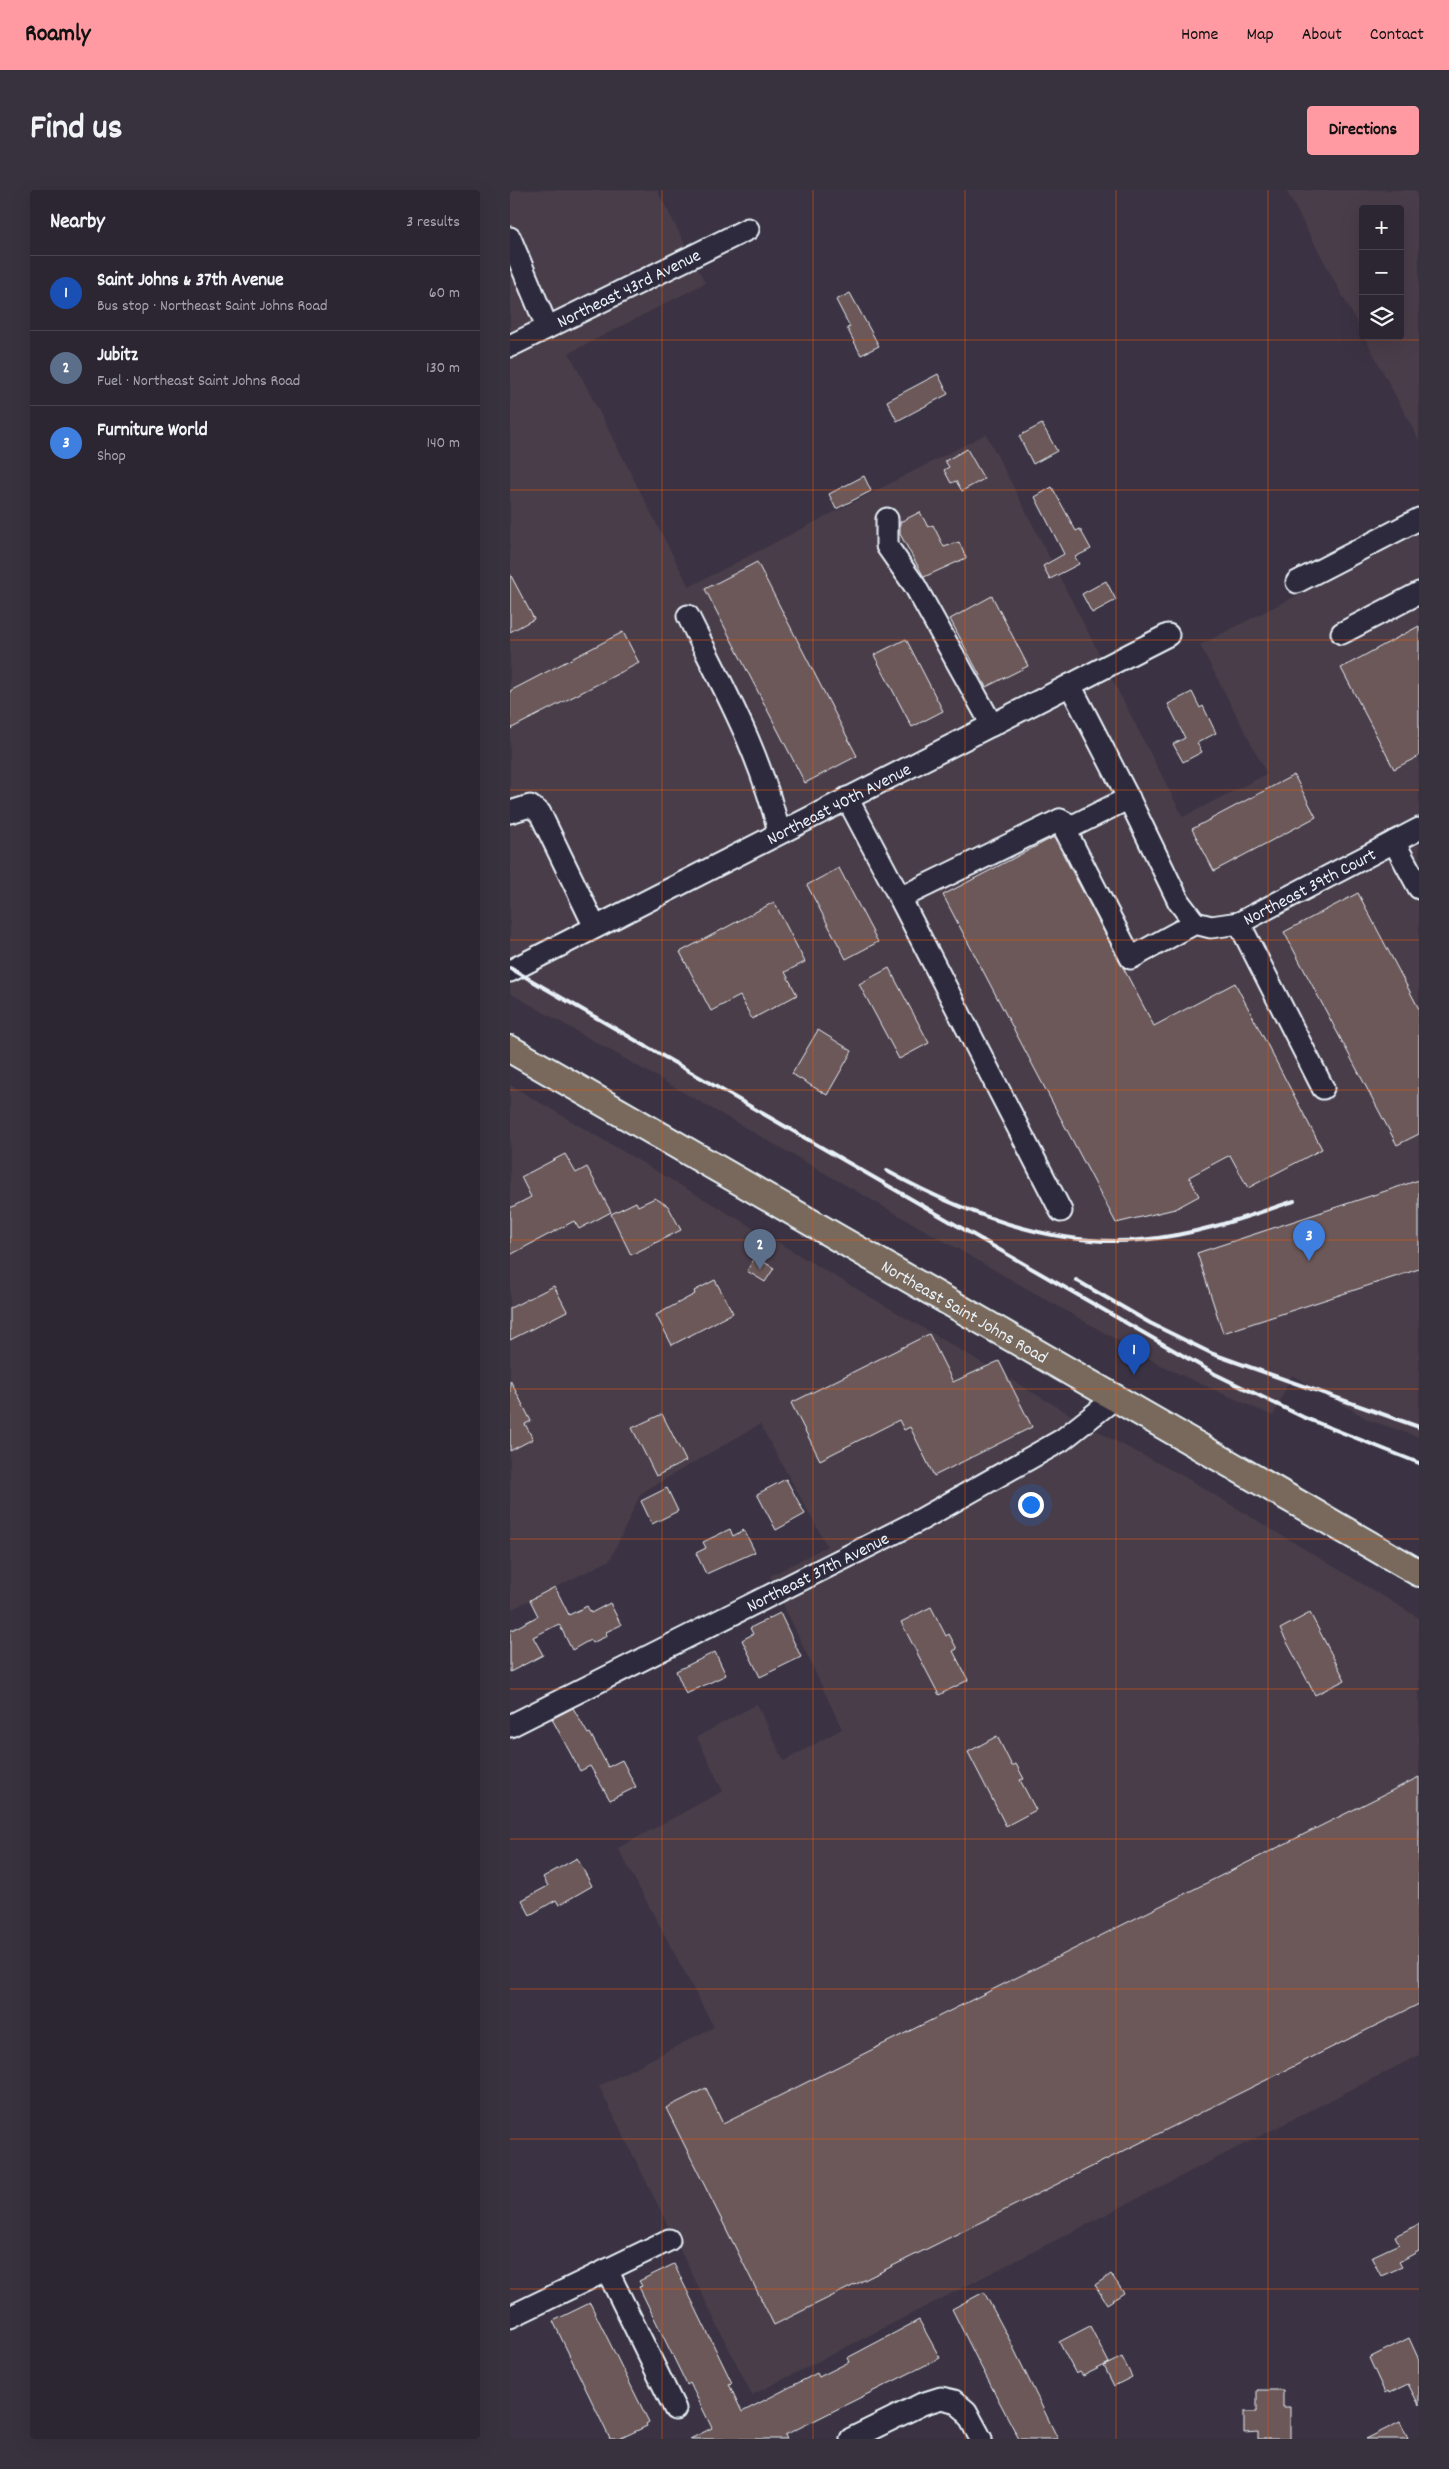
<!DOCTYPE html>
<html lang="en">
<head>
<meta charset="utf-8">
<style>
	:root { --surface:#2c2632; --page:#38323e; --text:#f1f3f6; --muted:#a6a5ac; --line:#48434d; --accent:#ff9aa2 }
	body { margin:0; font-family:Dekko,sans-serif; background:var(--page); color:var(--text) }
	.controls { position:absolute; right:15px; top:15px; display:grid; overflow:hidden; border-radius:5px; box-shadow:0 5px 20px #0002 }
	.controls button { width:45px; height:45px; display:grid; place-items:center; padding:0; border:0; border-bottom:1px solid var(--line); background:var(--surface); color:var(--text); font:25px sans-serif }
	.you { position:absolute; left:520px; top:1314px; width:18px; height:18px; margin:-12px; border:4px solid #fff; border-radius:50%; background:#1a73e8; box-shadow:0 0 0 8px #1a73e833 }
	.badge { display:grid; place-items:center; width:32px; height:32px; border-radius:50%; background:var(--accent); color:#fff; font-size:16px; font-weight:700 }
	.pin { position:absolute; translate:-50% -41px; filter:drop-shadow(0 1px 2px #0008) }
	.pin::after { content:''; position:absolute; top:26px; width:18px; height:15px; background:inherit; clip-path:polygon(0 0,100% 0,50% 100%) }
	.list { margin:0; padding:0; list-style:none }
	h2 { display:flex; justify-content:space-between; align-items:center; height:65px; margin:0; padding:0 20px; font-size:21px }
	h2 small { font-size:16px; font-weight:400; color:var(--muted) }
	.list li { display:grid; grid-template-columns:32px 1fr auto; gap:15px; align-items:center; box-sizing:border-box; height:75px; padding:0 20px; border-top:1px solid var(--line) }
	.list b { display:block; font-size:19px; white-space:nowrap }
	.list p { margin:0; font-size:16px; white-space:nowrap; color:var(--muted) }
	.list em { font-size:16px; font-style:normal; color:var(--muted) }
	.icon { flex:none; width:28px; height:28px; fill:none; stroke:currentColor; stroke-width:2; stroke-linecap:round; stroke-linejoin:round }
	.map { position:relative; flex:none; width:909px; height:2249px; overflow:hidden; border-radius:5px }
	header { display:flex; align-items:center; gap:30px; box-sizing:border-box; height:70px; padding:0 25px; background:var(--accent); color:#111 }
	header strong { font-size:24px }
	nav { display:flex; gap:28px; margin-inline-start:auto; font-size:18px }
	.intro { display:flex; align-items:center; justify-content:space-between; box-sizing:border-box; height:120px; padding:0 30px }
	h1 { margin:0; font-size:35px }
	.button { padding:12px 22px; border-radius:5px; background:var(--accent); color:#111; font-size:18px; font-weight:700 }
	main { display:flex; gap:30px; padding:0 30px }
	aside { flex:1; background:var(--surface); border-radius:5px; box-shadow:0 5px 20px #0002 }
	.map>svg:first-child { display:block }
	.built { fill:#4a3e4a }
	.building { fill:#6c5859; stroke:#e8f1f8 }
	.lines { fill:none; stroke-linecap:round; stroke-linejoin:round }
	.minor-casing { stroke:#e8f1f8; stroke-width:25 }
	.major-casing { stroke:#e8f1f8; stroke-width:30 }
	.minor { stroke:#2f2a3d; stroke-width:21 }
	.major { stroke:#78695c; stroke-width:26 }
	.rail { stroke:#e8f1f8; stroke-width:4 }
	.grid { fill:none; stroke:#e8590c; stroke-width:1; stroke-opacity:0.55 }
	.labels { text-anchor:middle; stroke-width:4; stroke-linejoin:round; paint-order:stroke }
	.street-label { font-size:18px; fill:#e8f1f8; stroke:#2f2a3d }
</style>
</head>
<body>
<header>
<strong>Roamly</strong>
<nav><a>Home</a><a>Map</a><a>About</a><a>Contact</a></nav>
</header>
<div class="intro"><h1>Find us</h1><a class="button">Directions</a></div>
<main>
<aside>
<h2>Nearby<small>3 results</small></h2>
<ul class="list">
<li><span class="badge" style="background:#1a4fb4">1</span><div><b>Saint Johns &amp; 37th Avenue</b><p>Bus stop · Northeast Saint Johns Road</p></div><em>60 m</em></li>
<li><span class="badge" style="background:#5c6f8a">2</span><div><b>Jubitz</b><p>Fuel · Northeast Saint Johns Road</p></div><em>130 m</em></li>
<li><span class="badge" style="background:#3f7fe0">3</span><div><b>Furniture World</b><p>Shop</p></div><em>140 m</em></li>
</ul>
</aside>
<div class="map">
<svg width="909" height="2249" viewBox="0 0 909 2249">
	<rect width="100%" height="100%" fill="#3b3343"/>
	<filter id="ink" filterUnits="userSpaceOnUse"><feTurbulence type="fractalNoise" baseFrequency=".02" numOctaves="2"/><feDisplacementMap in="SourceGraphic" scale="10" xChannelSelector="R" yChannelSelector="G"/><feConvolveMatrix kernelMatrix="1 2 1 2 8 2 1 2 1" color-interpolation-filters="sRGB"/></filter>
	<g filter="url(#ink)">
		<path class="built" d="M0 0H147L195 93 59 163 179 397 476 244 673 627 757 584 690 455 909 343V1247L859 1230 782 1185 763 1226 656 1178 0 803Z
			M776 0H909V250L854 146H890V19H853V144Z
			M0 895 605 1251 673 1286 909 1428V1865L242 2205 89 1896 204 1837 108 1658 213 1601 187 1547 247 1514 274 1571 332 1539 260 1386 317 1356 250 1234 131 1303 100 1370 0 1420Z"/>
		<path class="building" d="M340 103 369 156 351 165 337 138 340 137 326 110Z
			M428 184 438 204 387 231 377 211Z
			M532 234 547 261 523 274 509 246Z
			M457 259 474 289 452 301 446 291 441 293 434 280 439 277 435 271Z
			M354 286 361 301 326 319 319 304Z
			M542 297 566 341 570 339 581 359 565 367 569 374 540 389 533 376 554 364 525 307Z
			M410 322 418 337 423 335 434 357 449 352 456 368 414 387 390 344V332Z
			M247 372 347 566 295 593 195 399Z
			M0 384 24 429 0 442Z
			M596 391 606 410 582 423 572 404Z
			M482 406 518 476 476 497 440 429Z
			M909 436V566L884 579 831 478Z
			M113 442 129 473 0 539V501Z
			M396 449 433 521 402 537 364 465Z
			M682 502 690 518 693 516 706 543 687 553 692 562 673 572 663 554 675 548 658 514Z
			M784 585 806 627 704 681 682 639Z
			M544 647 644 836 725 793 812 959 738 998 720 965 679 987 689 1006 665 1019 606 1033 433 705Z
			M329 678 368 752 336 769 297 695Z
			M848 703 909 819V944L887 955 774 742Z
			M264 712 295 772 275 782 287 805 242 829 230 806 201 821 170 762Z
			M379 778 419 853 389 869 349 794Z
			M308 840 342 861 317 905 282 884Z
			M55 964 66 983 77 977 101 1022 69 1039 64 1031 0 1065V1018L21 1007 11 987Z
			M909 990V1079L713 1143 687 1063Z
			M145 1008 158 1016 171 1040 121 1065 101 1024 126 1012 128 1016Z
			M245 1067 264 1078 255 1092 237 1081Z
			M205 1090 223 1123 162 1155 146 1125 185 1104 184 1101Z
			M44 1096 57 1121 0 1150V1118Z
			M419 1144 443 1192 489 1171 522 1237 424 1286 400 1237 394 1240 389 1230 310 1270 281 1213Z
			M0 1190 21 1231 15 1234 23 1249 0 1261Z
			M152 1224 176 1271 146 1286 122 1238Z
			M276 1289 295 1324 266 1340 247 1304Z
			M157 1298 168 1321 142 1334 131 1311Z
			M220 1339 223 1346 234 1340 245 1362 196 1384 186 1363 196 1358 193 1352Z
			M45 1397 59 1425 77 1416 81 1423 100 1413 111 1435 96 1442 97 1446 82 1453 80 1450 62 1460 49 1434 23 1447 33 1465 0 1482V1441L28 1426 20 1410Z
			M421 1417 436 1446 439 1444 447 1459 443 1461 458 1490 429 1505 391 1432Z
			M270 1423 291 1467 250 1487 232 1450 243 1444 240 1438Z
			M800 1423 835 1490 805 1505 770 1439Z
			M205 1462 216 1485 176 1504 166 1481Z
			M63 1518 78 1544 80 1543 98 1577 112 1570 126 1597 100 1610 80 1576 70 1581 42 1529Z
			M487 1546 502 1576 506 1574 514 1589 510 1590 526 1620 496 1636 458 1562Z
			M909 1587V1814L264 2135 156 1918 196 1898 213 1934Z
			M67 1668 82 1696 49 1715 46 1710 20 1725 12 1710 38 1696 33 1687Z
			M909 2034V2061L889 2072 892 2077 871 2086 861 2067 889 2054 885 2046Z
			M164 2074 222 2193 219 2194 232 2222 307 2183 309 2187 339 2172 337 2168 409 2130 430 2168 275 2245 277 2249H180L202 2238 180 2193 177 2195 129 2097 132 2096 129 2091Z
			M601 2084 614 2103 597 2114 585 2095Z
			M474 2102 499 2149 548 2249H509L468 2171 442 2119Z
			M80 2113 139 2232 136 2234 137 2236 109 2249H100L43 2131Z
			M580 2136 599 2173 573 2186 570 2182 566 2184 549 2152Z
			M899 2148 909 2170V2215L898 2194 879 2203 878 2201 875 2203 859 2168Z
			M612 2167 622 2187 604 2196 594 2176Z
			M747 2200H773V2217H780V2249H748V2242L734 2243V2222H747Z
			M890 2232 898 2249H856Z"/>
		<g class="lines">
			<g class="minor-casing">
				<g id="minor">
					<path d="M0 48 37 137"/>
					<path id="s1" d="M0 156 238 39"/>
					<path d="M377 329V356L405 396 482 535"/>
					<path d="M787 392 909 329"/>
					<path d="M178 426C214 499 250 562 269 642"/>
					<path d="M832 443 909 403"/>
					<path d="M560 495 621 613 669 712 685 733"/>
					<path d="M337 608 390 708 550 630 563 636 619 608"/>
					<path d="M0 622 20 616 30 623 85 737"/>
					<path d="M550 630 621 768 685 733"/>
					<path d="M884 652 909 698"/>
					<path d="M390 708 551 1021"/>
					<path id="s2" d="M685 733 701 737 729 733 909 639"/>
					<path d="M729 733 813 898"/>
					<path id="s3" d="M0 781 658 445"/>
					<path id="s4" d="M0 1536 412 1329 552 1250 604 1209"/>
					<path d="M97 2080 165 2219"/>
					<path d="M0 2127 159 2050"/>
					<path d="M341 2249 412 2214 431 2208 444 2211 456 2221 471 2249"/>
				</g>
			</g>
			<g class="major-casing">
				<g id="major">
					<path id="s5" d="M0 859 909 1383"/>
				</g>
			</g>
			<use href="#minor" class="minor"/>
			<use href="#major" class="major"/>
			<path class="rail" d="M0 778 705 1184 793 1227 909 1273
				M377 981C453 1023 542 1058 630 1050 683 1046 734 1028 784 1011
				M566 1090 640 1133 703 1164 909 1237"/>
		</g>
	</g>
	<path class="grid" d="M152 0V2249M303 0V2249M455 0V2249M606 0V2249M758 0V2249M0 150H909M0 300H909M0 450H909M0 600H909M0 750H909M0 900H909M0 1050H909M0 1199H909M0 1349H909M0 1499H909M0 1649H909M0 1799H909M0 1949H909M0 2099H909"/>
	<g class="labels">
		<g class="street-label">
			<text dy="6" stroke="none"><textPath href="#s1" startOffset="132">Northeast 43rd Avenue</textPath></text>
			<text dy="6" stroke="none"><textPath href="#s3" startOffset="369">Northeast 40th Avenue</textPath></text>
			<text dy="6" stroke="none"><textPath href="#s2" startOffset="124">Northeast 39th Court</textPath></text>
			<text dy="6" stroke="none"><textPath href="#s5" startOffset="525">Northeast Saint Johns Road</textPath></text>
			<text dy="6" stroke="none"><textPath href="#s4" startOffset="344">Northeast 37th Avenue</textPath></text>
		</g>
	</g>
</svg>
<div class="controls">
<button>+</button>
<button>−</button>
<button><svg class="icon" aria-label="layers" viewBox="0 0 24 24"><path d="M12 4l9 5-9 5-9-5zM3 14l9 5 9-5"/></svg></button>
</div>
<div class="you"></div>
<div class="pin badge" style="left:624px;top:1185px;background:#1a4fb4">1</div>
<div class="pin badge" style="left:250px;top:1080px;background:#5c6f8a">2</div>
<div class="pin badge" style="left:799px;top:1071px;background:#3f7fe0">3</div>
</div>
</main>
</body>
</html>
